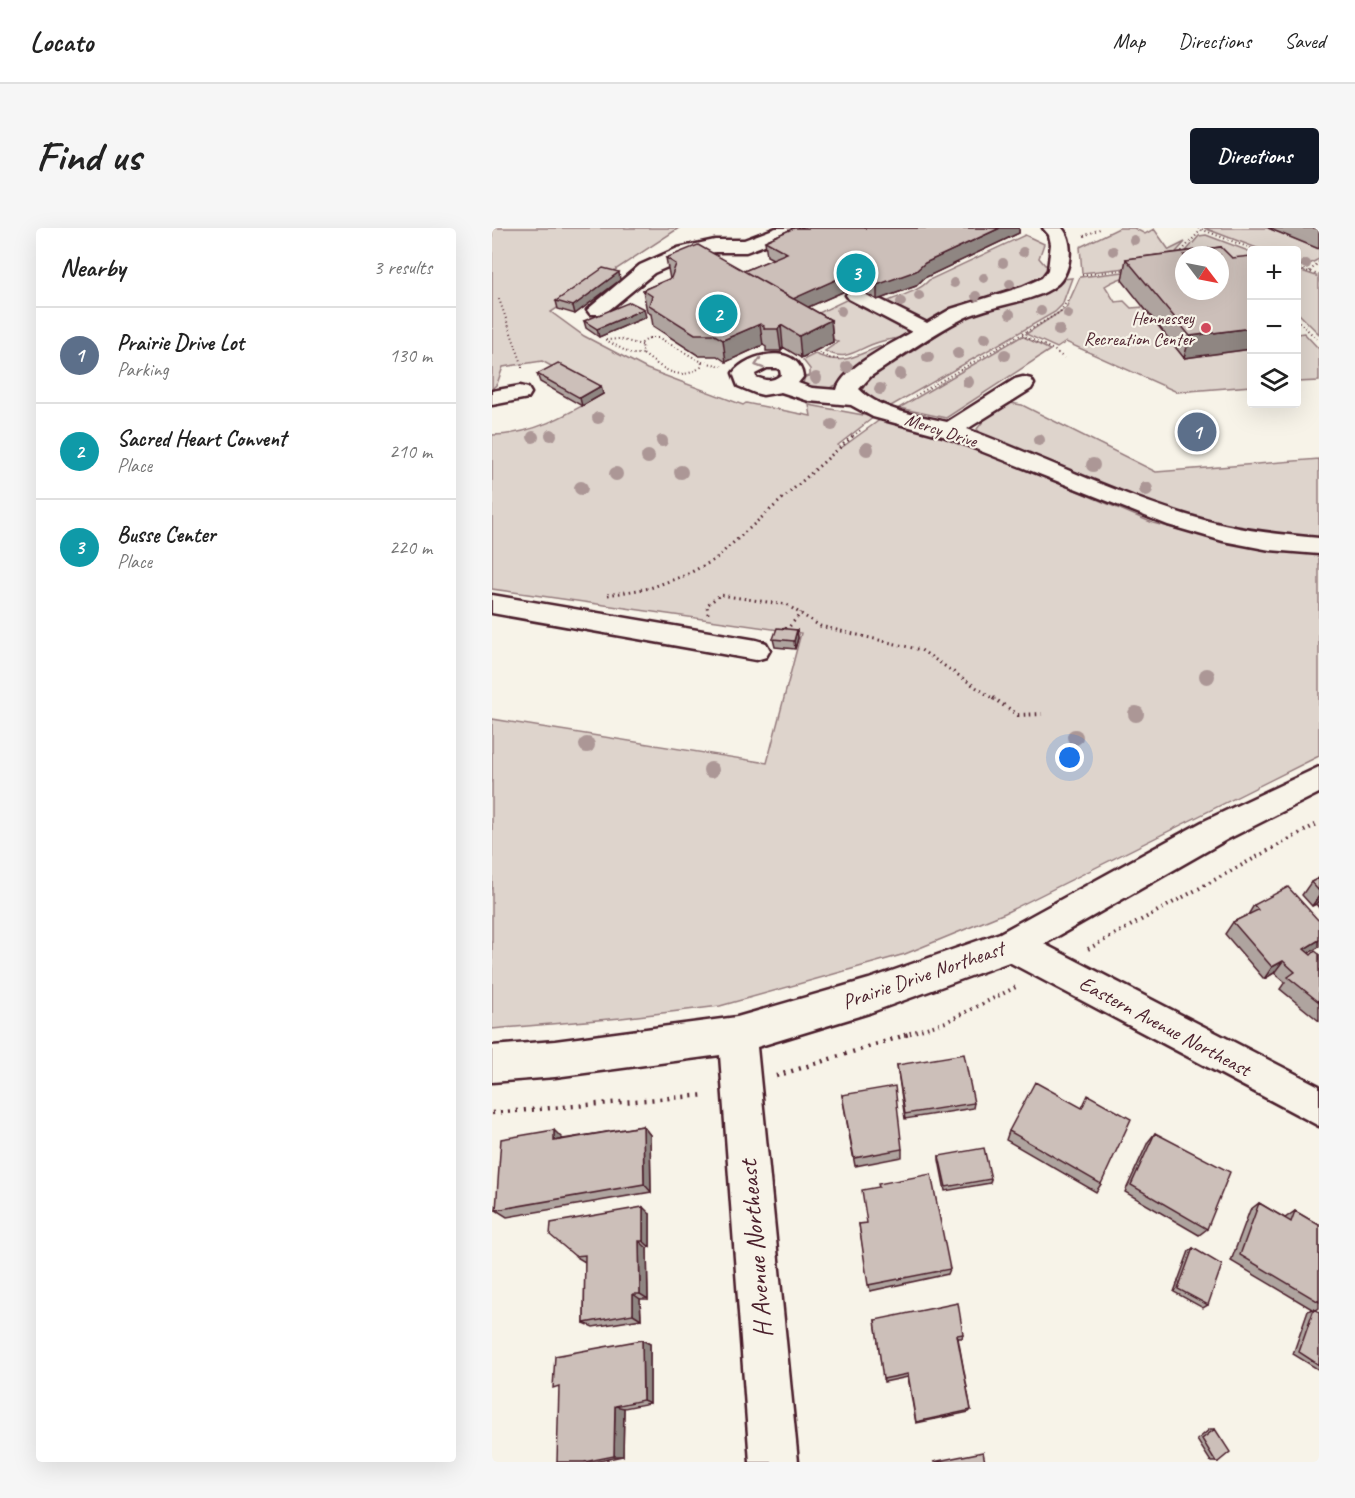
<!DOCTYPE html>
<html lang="en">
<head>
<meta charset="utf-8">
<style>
	:root { --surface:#fff; --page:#f6f6f6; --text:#222; --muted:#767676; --line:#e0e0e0; --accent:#111827 }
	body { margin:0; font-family:Caveat,sans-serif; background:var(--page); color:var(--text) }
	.controls { position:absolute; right:18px; top:18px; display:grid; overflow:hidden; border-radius:6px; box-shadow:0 6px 24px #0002 }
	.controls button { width:54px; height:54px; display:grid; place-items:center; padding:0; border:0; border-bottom:2px solid var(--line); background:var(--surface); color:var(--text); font:30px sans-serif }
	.compass { position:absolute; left:683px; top:18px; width:54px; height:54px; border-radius:50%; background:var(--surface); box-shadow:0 6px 24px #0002; rotate:122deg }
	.you { position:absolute; left:578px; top:530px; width:21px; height:21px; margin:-15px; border:4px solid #fff; border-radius:50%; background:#1a73e8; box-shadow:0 0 0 9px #1a73e833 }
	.badge { display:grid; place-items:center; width:39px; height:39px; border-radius:50%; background:var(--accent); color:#fff; font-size:20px; font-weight:700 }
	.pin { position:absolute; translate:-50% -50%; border:3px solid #fff; box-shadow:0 2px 6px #0006 }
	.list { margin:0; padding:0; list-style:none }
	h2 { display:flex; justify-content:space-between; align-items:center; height:78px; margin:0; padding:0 24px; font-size:26px }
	h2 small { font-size:20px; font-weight:400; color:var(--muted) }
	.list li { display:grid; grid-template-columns:39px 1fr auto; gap:18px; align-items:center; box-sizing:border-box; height:96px; padding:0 24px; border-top:2px solid var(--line) }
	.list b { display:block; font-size:22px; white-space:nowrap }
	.list p { margin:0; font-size:20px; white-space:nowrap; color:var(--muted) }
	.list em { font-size:20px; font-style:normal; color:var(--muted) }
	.icon { flex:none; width:33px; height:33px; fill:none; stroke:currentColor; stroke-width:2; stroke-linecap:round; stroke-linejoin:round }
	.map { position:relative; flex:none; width:827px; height:1234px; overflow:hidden; border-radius:6px }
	header { display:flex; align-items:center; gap:36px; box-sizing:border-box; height:84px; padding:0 30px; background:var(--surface); border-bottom:2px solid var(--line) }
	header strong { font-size:28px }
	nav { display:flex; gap:33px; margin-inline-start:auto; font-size:21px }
	.intro { display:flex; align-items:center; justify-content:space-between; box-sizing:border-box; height:144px; padding:0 36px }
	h1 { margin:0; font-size:42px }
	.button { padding:15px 27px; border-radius:6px; background:var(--accent); color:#fff; font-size:21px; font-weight:700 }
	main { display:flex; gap:36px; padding:0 36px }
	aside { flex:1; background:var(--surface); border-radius:6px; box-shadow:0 6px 24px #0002 }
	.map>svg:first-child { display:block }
	.green { fill:#ded4cc; stroke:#947a7c; stroke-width:1.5 }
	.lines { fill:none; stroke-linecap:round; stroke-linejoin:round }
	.minor-casing { stroke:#4a1f2b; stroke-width:5 }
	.path-far3 { stroke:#4a1f2b; stroke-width:2; stroke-dasharray:1 3; stroke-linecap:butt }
	.path-far2 { stroke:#4a1f2b; stroke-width:3; stroke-dasharray:1.5 4; stroke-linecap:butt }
	.path-far1 { stroke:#4a1f2b; stroke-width:4; stroke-dasharray:1.5 4.5; stroke-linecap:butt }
	.path { stroke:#4a1f2b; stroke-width:4.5; stroke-dasharray:2 6; stroke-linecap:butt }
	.minor { fill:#f7f3e8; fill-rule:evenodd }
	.tree { fill:#ac9796 }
	.wall { fill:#afa49f; stroke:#4a1f2b; stroke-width:1.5 }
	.shaded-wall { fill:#8f8682; stroke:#4a1f2b; stroke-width:1.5 }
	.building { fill:#ccbfb9; stroke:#4a1f2b; stroke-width:1.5; fill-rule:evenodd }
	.oneway { stroke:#a0898a }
	.poi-dot { fill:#d1495b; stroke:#f7f3e8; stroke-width:2 }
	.labels { text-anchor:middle; stroke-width:4.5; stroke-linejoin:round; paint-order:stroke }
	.far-poi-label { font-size:18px; fill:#4a1f2b; stroke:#f7f3e8; text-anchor:end }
	.far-street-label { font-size:18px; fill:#4a1f2b; stroke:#f7f3e8 }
	.street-label { font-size:21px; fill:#4a1f2b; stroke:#f7f3e8 }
	.near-street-label { font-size:26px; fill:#4a1f2b; stroke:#f7f3e8 }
</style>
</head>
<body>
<header>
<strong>Locato</strong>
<nav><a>Map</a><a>Directions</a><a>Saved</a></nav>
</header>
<div class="intro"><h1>Find us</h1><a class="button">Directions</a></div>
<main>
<aside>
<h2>Nearby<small>3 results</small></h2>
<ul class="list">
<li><span class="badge" style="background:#5c6f8a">1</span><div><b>Prairie Drive Lot</b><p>Parking</p></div><em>130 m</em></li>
<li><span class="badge" style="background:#0f9aa8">2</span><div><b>Sacred Heart Convent</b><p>Place</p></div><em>210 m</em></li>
<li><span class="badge" style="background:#0f9aa8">3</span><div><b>Busse Center</b><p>Place</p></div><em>220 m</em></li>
</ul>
</aside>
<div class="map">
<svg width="827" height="1234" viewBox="0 0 827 1234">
	<rect width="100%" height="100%" fill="#f7f3e8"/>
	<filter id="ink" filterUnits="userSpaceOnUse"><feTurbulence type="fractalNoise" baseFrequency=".0167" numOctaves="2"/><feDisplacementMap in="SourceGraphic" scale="12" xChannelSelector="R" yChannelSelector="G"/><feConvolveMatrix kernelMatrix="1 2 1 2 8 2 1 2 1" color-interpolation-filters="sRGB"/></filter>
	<g filter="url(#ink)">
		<path class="green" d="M0 0H187L59 84 92 108 155 141 251 177 254 175 319 188 317 177 382 189 346 217 349 220 389 191 469 214 661 295 744 316 827 325V528L513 685 413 726 228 778 129 790 0 801V491L275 535 309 405 0 361V207C41 207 76 186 111 166L50 133 11 139 5 156 0 161Z
			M627 0H642L653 6 662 1 677 22 693 14 677 32 669 36 590 45 588 19Z
			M712 0H776L827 21V31L812 39 805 36 804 22H770Z
			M533 7 552 16 547 30 553 37H559L547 54 535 60 503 67 460 82 437 96H429L392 75C406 68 427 64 437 52Z
			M714 7 759 24V48L728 27H692L678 42 707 8Z
			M658 41C643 46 626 49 613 58L623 74 632 73 639 80 651 79 692 130 759 121V158L685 164 574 114 565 120 534 106 574 80 588 49Z
			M804 41 827 49V106L805 84Z
			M580 50 570 77 563 84 399 178 388 176 371 162 373 154 456 100 480 87 549 67 571 51Z
			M360 69 423 104C406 113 402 109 387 114 365 120 357 135 333 123L346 114 310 93Z
			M812 105 827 121V153L805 154V106Z
			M530 108 558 122 454 190 407 180Z
			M400 115 403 117C386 128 352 157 334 161 326 163 318 160 311 155L313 149 318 148V141L311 132 323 126C356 141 369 122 400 115Z
			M518 175 530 177 664 244 827 231V310C707 305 598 251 489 206L485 201 493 191Z"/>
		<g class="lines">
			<g class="minor-casing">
				<path id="minor" d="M284 0H310L307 4 254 24H223L198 29 162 45 112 86H98L95 82 148 37 186 20 223 12H252Z
					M551 0H570C583 14 579 47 563 58 543 74 498 77 472 90 440 106 410 128 379 148L367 161C389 183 425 187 455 194L523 151 531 149 539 151 542 156 539 161 475 201C560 233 643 276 732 297 763 304 795 307 827 310V326L778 322 731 313 676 297 451 208 381 189 359 177 317 173 289 164 271 167 263 165 246 158 241 145C256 124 307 115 311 149L306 155 320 160 345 162C350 140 400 116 420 104L357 71 354 67 357 63H371L435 95 459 81 530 59 550 50 556 42 559 16 557 7ZM285 140 288 142 289 147C280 154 274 153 264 149L263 146 275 140Z
					M28 158 36 160 39 165 36 170 0 177V163Z
					M0 367 264 412 274 415 278 422 274 429 264 432 0 385Z
					M827 539V565L734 612 552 716 827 858V898L517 734 377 785 265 819 306 1234H258L228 827 63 849 0 854V818L63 813 245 789 377 751 508 705 710 594Z"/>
			</g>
			<path class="path-far3" d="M706 0 763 22
				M592 8 610 0
				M687 26 709 2
				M827 34 817 44 827 47
				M804 39 817 44
				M590 47 637 41
				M7 71 30 136V143
				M804 91 827 113
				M530 107 562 122 572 130
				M157 110H167L210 134 209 139C187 155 170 140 151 126L150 115Z
				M150 117 127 111 114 112 139 126H151
				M323 123 337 130 347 131
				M210 134 230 138
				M423 168 568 84 577 70
				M361 208 370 201"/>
			<path class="path-far2" d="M116 367 158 360 194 347 222 332 363 206
				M216 386 215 377 228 367 295 377 328 398 429 422 503 472
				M288 403 297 399 309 385"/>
			<path class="path-far1" d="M501 470 526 487 550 486
				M596 721 827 595
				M412 807 454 794 526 758"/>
			<path class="path" d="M284 848 417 806
				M0 885 214 867"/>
			<use href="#minor" class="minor"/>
		</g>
		<g class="tree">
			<circle cx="642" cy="12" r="5"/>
			<circle cx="621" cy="23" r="5"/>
			<circle cx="531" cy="24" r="5"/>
			<circle cx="511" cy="35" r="5"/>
			<circle cx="814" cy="36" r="5"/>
			<circle cx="492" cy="50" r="5"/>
			<circle cx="462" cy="55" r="5"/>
			<circle cx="518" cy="56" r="5"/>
			<circle cx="427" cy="68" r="5"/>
			<circle cx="484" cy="68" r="5"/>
			<circle cx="409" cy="74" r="5"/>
			<circle cx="349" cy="83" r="5"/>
			<circle cx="549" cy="83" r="5"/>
			<circle cx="518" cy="86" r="5"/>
			<circle cx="576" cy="86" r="5"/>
			<circle cx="567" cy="102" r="6"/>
			<circle cx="493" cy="110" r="6"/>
			<circle cx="466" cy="125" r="6"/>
			<circle cx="513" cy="127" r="6"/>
			<circle cx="436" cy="129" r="6"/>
			<circle cx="355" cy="139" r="6"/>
			<circle cx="408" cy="146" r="6"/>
			<circle cx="324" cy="150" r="6"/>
			<circle cx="476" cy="154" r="6"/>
			<circle cx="388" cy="161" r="6"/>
			<circle cx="106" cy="190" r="6"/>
			<circle cx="340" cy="197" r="6"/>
			<circle cx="59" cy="207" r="6"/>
			<circle cx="41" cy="209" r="6"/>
			<circle cx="547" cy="212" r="6"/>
			<circle cx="170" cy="213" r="6"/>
			<circle cx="375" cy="221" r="7"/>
			<circle cx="156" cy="229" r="7"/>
			<circle cx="601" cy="237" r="7"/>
			<circle cx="189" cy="244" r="7"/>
			<circle cx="124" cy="246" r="7"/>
			<circle cx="89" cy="260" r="7"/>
			<circle cx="654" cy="261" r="7"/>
			<circle cx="715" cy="448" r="8"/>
			<circle cx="644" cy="486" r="8"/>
			<circle cx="583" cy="509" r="8"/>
			<circle cx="95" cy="517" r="8"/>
			<circle cx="219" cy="542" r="8"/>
		</g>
		<path class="wall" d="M302 0H527V5L432 50 424 58 385 72 362 59 316 79 339 92 341 114 309 130 291 119 289 123H274V119L271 117 234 134 225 128H207L161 98 159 86 155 84 151 62 178 51 174 30 252 43 281 31 275 28 273 13Z
			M776 0H827V21Z
			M729 19 692 130 630 52 634 31Z
			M128 52 83 86 66 81 64 73Z
			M154 89 107 109 94 100 92 93Z
			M45 146 111 166 90 178 48 154Z
			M305 402 306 410 303 421 283 419 281 411Z
			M827 650V680L824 676 820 678 810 667 819 654Z
			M762 677 819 727 827 726V793L788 761 793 754 782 745 772 751 733 706 741 694 756 687Z
			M405 837 482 875 481 880 413 891Z
			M350 867 410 921V929L363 938Z
			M590 880 609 956 604 964 514 912 517 903Z
			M151 898 158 907 159 964 15 989 4 982 71 911Z
			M663 905 715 1001 707 1007 633 964 656 914Z
			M447 928 499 951 498 955 453 963 447 932Z
			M767 975 793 990 803 983 827 997V1080L824 1082 827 1084V1142L801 1126 816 1083 820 1081 739 1033 758 982Z
			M158 986V1019L155 1020 156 1071H148L149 1091 101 1099 92 1095 93 1034 83 1028Z
			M367 996 458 1041 456 1046 378 1063Z
			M701 1020 716 1077 711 1080 682 1064 697 1023Z
			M383 1092 471 1106 470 1110H466L479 1182 477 1184 424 1195 416 1149 392 1154Z
			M150 1112 158 1116V1175L132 1180 131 1228 103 1234H65Z
			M718 1201H723L726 1234H719L705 1212Z"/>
		<path class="shaded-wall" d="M508 0H527V5L432 50 424 58 385 72V57Z
			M127 44 128 52 83 86 81 78Z
			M361 44 362 59 296 88 295 73Z
			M152 81 154 89 107 109 105 101Z
			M339 92 341 114 309 130 307 108Z
			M268 96 271 117 234 134 231 112Z
			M289 97 291 119 289 123 286 101Z
			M759 100V121L692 130 698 108Z
			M109 158 111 166 90 178 88 170Z
			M305 402 306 410 303 421 302 413Z
			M827 668V672L824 676 820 678Z
			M827 712V719L803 733 812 721Z
			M791 733 782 745 772 751 780 739Z
			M151 898 158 907 159 964 152 956Z
			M62 902 71 911 62 913Z
			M151 979 158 986V1019L151 1013Z
			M147 1013 155 1020 156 1071 148 1066Z
			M141 1066 148 1071 149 1091 141 1086Z
			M150 1112 158 1116V1175L151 1172Z
			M123 1178 132 1180 131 1228H122Z"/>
		<path class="building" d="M302 0H508L433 35 424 43 385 57 361 44 301 71 252 43 295 25 273 13Z
			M206 17 339 92 307 108 289 97 286 101H272V98L268 96 231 112 221 106H203L157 77 160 68 151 62 179 50 184 36 174 30Z
			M729 19 740 30 759 28V100L698 108 634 31ZM692 27H728V63H692Z
			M111 40 127 44 81 78 64 73Z
			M138 74 152 81 105 101 92 93Z
			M66 135 109 158 88 170 45 146Z
			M285 400 305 402 302 413 281 411Z
			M827 650V663L819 654Z
			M796 659 827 693V712L812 721 819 727 823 723 827 726V774L796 749 803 744 791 733 780 739 741 694 766 682 762 677Z
			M472 826 482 875 413 886 405 837Z
			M543 854 590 880 596 867 639 891 609 956 517 903Z
			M403 858 410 921 362 930 350 867Z
			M151 898 152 956 4 982 9 911 62 902V913Z
			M663 905 738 944 715 1001 639 957Z
			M492 920 499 951 454 959 447 928Z
			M439 946 458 1041 376 1057 367 996 375 995 370 962 387 959 386 956Z
			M767 975 799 994 803 983 827 997V1074L748 1027Z
			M151 979V1013H147L148 1066H141V1086L92 1095 93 1027 83 1028 58 1007 59 995Z
			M701 1020 730 1037 716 1077 686 1061Z
			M466 1075 471 1106 465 1107 479 1182 424 1194 416 1146 391 1151 383 1092Z
			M822 1081 827 1084V1137L807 1124Z
			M150 1112 151 1172 123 1178 122 1228 92 1234H65L67 1158 61 1160 63 1128Z
			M723 1201 738 1224 726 1234H724L710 1211Z
			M491 1224 493 1234H441Z"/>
		<defs><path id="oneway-chevron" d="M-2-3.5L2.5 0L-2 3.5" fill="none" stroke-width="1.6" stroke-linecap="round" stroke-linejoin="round" transform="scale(1.5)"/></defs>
		<use class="oneway" href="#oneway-chevron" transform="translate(267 136) rotate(162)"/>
	</g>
	<circle class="poi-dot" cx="714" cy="100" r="6"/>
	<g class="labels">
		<g class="far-poi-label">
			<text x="702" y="96">Hennessey<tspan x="702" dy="21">Recreation Center</tspan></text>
		</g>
		<g class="far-street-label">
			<text transform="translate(449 202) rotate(18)" y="6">Mercy Drive</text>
		</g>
		<g class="street-label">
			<text transform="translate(431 747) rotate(-19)" y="7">Prairie Drive Northeast</text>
			<text transform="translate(673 798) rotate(28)" y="7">Eastern Avenue Northeast</text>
		</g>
		<g class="near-street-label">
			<text transform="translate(263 1021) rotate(-95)" y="9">H Avenue Northeast</text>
		</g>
	</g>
</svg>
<div class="controls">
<button>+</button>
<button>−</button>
<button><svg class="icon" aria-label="layers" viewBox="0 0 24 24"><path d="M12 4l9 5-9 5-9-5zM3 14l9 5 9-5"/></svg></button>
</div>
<svg class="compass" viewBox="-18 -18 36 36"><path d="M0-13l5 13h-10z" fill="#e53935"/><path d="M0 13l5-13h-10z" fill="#767676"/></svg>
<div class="you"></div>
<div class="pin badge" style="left:705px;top:204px;background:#5c6f8a">1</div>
<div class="pin badge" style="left:226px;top:86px;background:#0f9aa8">2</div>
<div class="pin badge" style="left:364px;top:45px;background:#0f9aa8">3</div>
</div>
</main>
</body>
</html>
